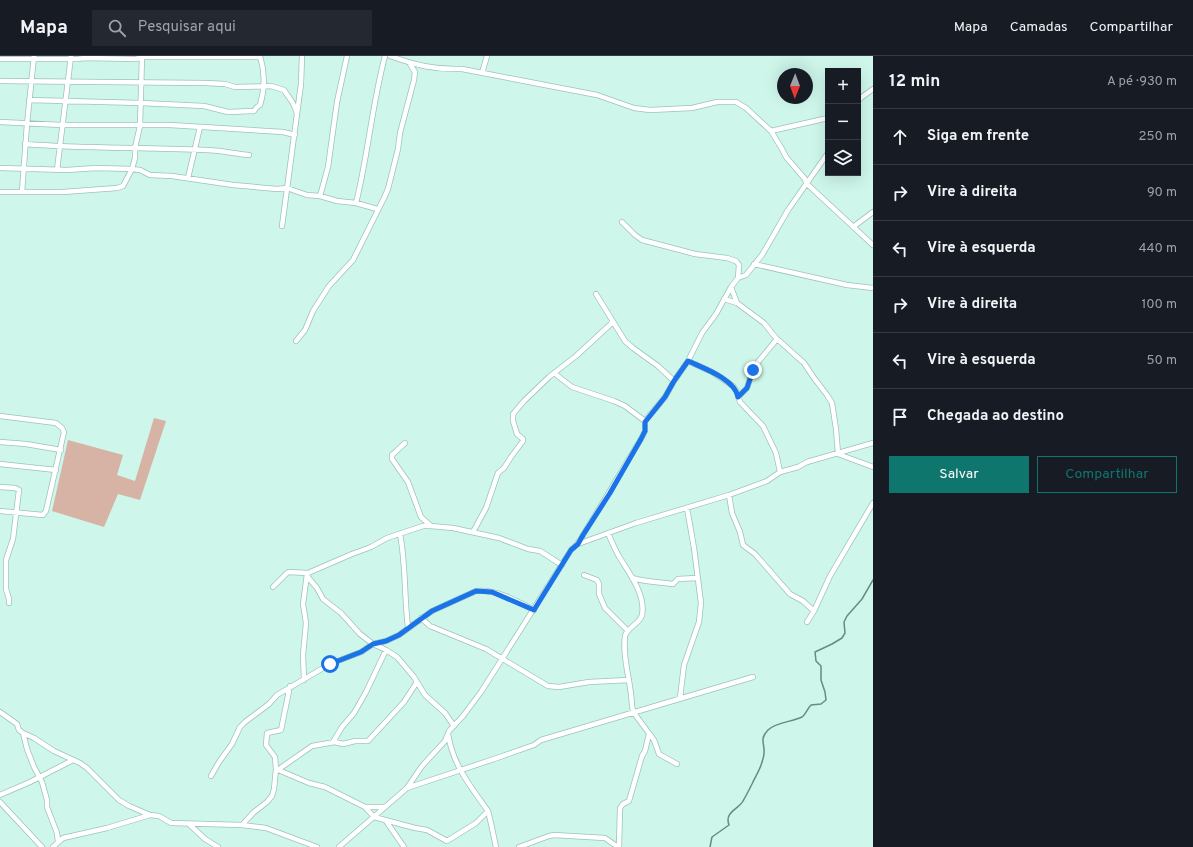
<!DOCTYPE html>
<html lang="pt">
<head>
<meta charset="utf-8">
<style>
	:root { --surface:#171b24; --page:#242831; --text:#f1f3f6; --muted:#9ea1a6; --line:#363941; --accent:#0f766e }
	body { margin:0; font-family:Overpass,sans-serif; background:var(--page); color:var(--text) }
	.controls { position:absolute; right:12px; top:12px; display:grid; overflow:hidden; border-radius:0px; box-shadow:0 4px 16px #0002 }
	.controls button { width:36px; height:36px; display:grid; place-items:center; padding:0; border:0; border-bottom:1px solid var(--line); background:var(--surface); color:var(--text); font:20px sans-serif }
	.compass { position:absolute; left:777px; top:12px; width:36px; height:36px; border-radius:50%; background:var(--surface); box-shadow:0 4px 16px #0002; rotate:181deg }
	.stop { position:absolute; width:12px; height:12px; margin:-9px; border:3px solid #1a73e8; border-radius:50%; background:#fff }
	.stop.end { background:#1a73e8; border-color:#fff; box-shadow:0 1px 4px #0008 }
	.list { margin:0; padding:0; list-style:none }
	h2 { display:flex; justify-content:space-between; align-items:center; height:52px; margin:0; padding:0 16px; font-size:17px }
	h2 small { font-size:13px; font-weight:400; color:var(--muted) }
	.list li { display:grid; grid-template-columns:26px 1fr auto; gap:12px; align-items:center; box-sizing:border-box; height:56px; padding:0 16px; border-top:1px solid var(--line) }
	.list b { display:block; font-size:15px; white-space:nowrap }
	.list em { font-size:13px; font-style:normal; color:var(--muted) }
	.actions { display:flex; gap:8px; padding:12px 16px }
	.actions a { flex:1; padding:9px 0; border:1px solid var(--accent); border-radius:0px; text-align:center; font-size:14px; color:var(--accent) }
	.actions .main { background:var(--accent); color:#fff }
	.icon { flex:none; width:22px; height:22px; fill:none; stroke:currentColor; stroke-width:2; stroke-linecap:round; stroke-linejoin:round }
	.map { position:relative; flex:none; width:873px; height:791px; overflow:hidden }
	header { display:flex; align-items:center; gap:24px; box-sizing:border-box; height:56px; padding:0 20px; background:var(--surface); border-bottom:1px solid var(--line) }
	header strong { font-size:19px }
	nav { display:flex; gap:22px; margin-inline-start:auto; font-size:14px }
	.search { width:280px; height:36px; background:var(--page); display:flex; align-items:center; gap:10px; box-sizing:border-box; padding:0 14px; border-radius:0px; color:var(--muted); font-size:15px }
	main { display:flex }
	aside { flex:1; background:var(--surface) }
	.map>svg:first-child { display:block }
	.green { fill:#d7b3a5 }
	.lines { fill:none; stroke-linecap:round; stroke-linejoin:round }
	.stream { stroke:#688b82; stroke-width:1.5 }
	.minor-casing { stroke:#9dc3b8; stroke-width:6 }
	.minor { stroke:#fff; stroke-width:4.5 }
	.route { stroke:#1a73e8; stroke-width:5 }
</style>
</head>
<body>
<header>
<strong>Mapa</strong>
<div class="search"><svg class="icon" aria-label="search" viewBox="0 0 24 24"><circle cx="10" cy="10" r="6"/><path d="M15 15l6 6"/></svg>Pesquisar aqui</div>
<nav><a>Mapa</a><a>Camadas</a><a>Compartilhar</a></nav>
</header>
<main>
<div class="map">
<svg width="873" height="791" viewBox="0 0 873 791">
	<rect width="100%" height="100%" fill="#cef6eb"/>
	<path class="green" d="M154 362 166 365 140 444 118 438 104 471 52 455 68 384 123 399 117 419 135 425Z"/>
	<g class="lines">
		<path class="stream" d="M710 791 712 781 729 769C724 756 739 753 743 745 746 740 749 734 752 728 755 721 760 714 762 706 763 703 764 700 764 697 765 688 759 683 768 674 776 666 792 666 802 661 805 659 808 652 811 649L821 648 826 644 825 636 821 624V610L816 605 815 596 832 588 842 582 845 577 844 566 847 560 862 543 873 524"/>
		<g class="minor-casing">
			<path id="minor" d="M390 0C415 9 435 14 462 13L597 39 634 52 650 54 692 52 717 46H736L746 52 771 75 782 93 786 101 805 123 806 127 873 189
				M0 3H77L85 2 136 3 142 1H260
				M482 17 487 0
				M0 25 206 27 225 28 235 31 271 30 284 34C290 44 294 45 297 58
				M29 44 141 47 204 50 228 56 254 55 257 51 260 49C265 33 265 16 260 0
				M858 45 862 41 873 33
				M0 66 62 69H170L283 76 295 79
				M771 75 828 62
				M25 88C86 93 146 91 206 94 221 94 235 98 249 99
				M0 112 67 114 96 112 132 113 140 114 150 119 172 120 233 129 277 133 287 132 307 139 320 140 337 145 356 147 377 153
				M57 114 71 0
				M188 122 200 71
				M0 136H63L117 132 123 130 132 113 135 102V92L140 70 142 0
				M22 136 27 68 34 0
				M320 140 328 111 337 46 347 0
				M356 147C368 99 372 49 385 0
				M622 166 635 179 642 184 695 198 727 202 736 205 739 209 738 222
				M282 170 301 28 302 0
				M853 171 873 156
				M754 208 847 229 873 232
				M731 231 737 247
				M596 238 625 285 633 292 658 310 674 325
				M724 243 737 247 764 267 776 282 804 307 814 322 827 339 832 347 836 373 838 398 873 411
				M296 285 305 274 313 255 329 230 353 204 384 142 388 133 398 93 400 77 414 24 415 16 410 8
				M688 305 712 316 733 330 737 336 740 346 763 370 776 397 780 416
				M554 317 572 331 614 345 625 350 645 365
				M738 341 747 332 753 314 758 306 777 283
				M0 360 56 367 62 372 64 376 46 455 43 459 0 455
				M0 386 26 388 61 394
				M405 387 392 399V403L408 426 421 461 431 470
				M0 408 56 414
				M0 431 15 432 19 434 13 483 6 504V533L9 543V547
				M729 439 732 457 740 476 743 489 755 498 790 538 803 545 814 555
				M473 476 486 452 498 417 504 412 511 401 523 385V383L517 378 513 365V358L524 345 549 321 576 300 613 266
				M608 477C612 486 615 494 620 502 629 517 646 539 642 559 640 568 627 571 625 580 622 604 632 628 632 651L634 657 654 684 659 698 677 708
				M400 478C406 509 404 540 408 571
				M578 488 636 467 729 439 767 425 780 416 798 411 807 406 873 387
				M584 519 597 524 599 528V538L605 552 628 575
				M307 520 317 532 323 543 341 557 360 578 373 588 386 594 397 601 414 621 425 639 445 657 454 670
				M632 522C646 526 659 526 673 528L678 523 697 522
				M273 531 288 516 308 517 352 498 371 491 387 482 423 470H431L453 472 499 482 528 493 540 495 562 509
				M421 562 430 570 486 593 548 630 559 631 589 626 629 624
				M807 566 814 555 830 520 873 447
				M304 624 303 599 306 567 303 548 307 518
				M680 642 684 609 699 566 701 547 694 492 687 452
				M0 656 17 668 19 674 23 677 34 682 54 695 80 707 87 712 119 744 129 750 150 759
				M23 677 27 693 34 711 42 726 47 744V751L57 777 58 786
				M448 678C453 709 470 730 488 755L490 763 496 791
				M333 686 342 671 354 657 366 636 386 594
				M276 713 309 727 325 731 365 751 374 761 415 772 427 774 447 785 476 767 488 755
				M279 713 312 690 335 686 343 688 355 685H368L404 646 417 626
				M211 720 219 706 232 688 240 671 245 666 269 648 277 639 330 608 361 596 373 588 386 585 399 579 432 555 476 535C496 533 517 545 534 554
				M407 732 497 702 534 689 541 684 753 621
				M0 739 30 726 73 704
				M0 746 42 791
				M365 751H384
				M386 765 404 791
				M189 768 205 783 218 791
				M242 769 254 756 267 746 272 740 274 733 276 713 275 701 266 689 267 677 281 674 290 630
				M53 791 63 782 107 772 150 759 159 760 171 767 242 769 266 772 317 791
				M339 791 407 732 422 710 445 685 449 675 463 660 481 636 571 494C580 487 583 479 589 469 607 441 623 412 641 383L645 375V365L665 341 674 325 688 305 702 277 716 258 731 231 738 222 746 219 762 199 788 154 828 97
				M519 791 549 780 554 779 605 782 618 791
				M619 791 620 752 623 748 629 745 642 700 645 695 649 678"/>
		</g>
		<use href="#minor" class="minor"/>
	</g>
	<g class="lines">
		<path class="route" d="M330 608 361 596 373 588 386 585 399 579 432 555 476 535 492 536 534 554 571 494 578 488 583 479 610 437 641 383 645 375V366L665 341 674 325 688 305C703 312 735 323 738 341L747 332 753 314"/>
	</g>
</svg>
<div class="controls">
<button>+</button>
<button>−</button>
<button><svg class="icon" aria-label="layers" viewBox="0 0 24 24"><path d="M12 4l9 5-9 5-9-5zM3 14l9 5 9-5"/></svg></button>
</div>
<svg class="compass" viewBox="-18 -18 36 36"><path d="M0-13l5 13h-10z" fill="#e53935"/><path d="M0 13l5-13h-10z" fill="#9ea1a6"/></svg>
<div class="stop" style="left:330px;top:608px"></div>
<div class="stop end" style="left:753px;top:314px"></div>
</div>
<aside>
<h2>12 min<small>A pé · 930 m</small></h2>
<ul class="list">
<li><svg class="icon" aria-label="ahead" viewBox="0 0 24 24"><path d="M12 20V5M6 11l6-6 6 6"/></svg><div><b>Siga em frente</b></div><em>250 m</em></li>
<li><svg class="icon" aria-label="right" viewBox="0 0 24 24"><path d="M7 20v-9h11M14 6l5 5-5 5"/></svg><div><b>Vire à direita</b></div><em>90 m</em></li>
<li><svg class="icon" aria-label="left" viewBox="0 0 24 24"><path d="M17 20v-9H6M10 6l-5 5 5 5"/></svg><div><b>Vire à esquerda</b></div><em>440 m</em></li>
<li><svg class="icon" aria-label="right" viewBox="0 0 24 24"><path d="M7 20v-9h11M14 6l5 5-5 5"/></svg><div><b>Vire à direita</b></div><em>100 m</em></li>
<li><svg class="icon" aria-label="left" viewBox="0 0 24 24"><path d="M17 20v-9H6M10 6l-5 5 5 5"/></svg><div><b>Vire à esquerda</b></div><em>50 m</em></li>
<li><svg class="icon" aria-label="arrive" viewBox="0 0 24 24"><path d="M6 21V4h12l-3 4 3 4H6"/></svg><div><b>Chegada ao destino</b></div></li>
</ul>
<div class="actions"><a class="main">Salvar</a><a>Compartilhar</a></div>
</aside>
</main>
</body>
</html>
